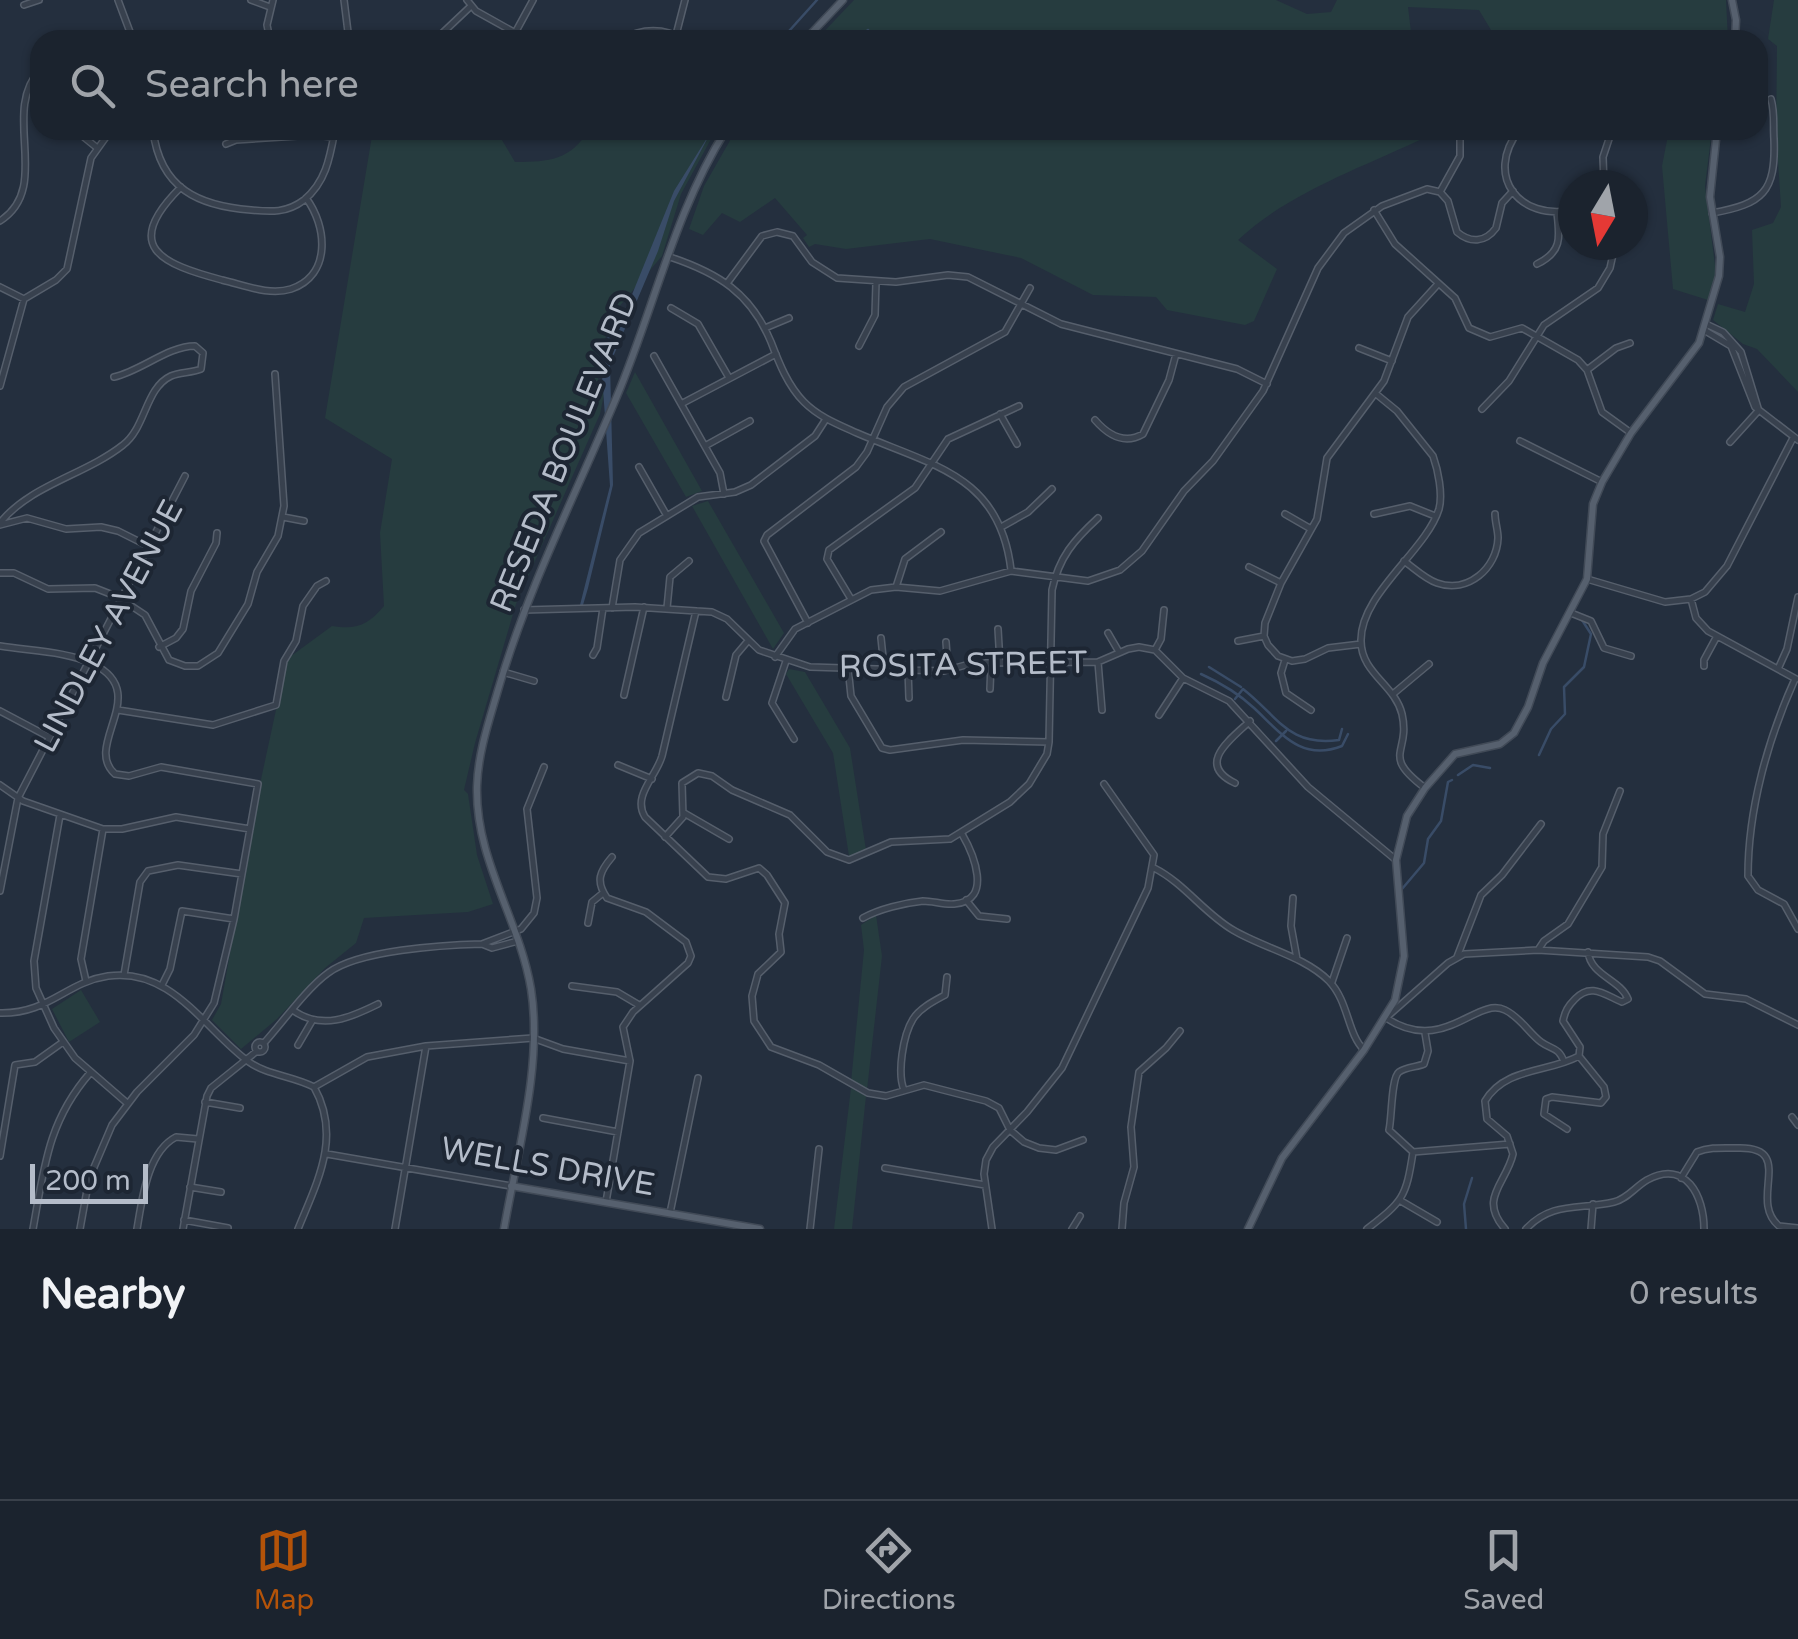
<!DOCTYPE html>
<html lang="en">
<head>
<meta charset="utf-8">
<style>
	:root { --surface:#1b232e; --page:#282f3a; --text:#f1f3f6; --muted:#a0a4aa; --line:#39404a; --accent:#b45309 }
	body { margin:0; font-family:"Varela Round",sans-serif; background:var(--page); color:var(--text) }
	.compass { position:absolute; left:1558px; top:170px; width:90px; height:90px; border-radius:50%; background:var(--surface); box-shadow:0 2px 8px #0004; rotate:190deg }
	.scale { position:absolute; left:30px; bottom:25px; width:118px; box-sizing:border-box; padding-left:10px; border:5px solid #b4bcc9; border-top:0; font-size:28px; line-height:35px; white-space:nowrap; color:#b4bcc9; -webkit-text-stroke:8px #1d2633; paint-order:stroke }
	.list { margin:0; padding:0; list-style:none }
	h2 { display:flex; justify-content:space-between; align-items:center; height:130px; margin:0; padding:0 40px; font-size:42px }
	h2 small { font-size:32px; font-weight:400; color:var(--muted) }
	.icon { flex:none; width:55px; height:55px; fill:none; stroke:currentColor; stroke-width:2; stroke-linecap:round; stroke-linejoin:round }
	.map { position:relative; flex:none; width:1798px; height:1229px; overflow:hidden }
	.search { position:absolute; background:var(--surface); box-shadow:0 2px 8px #0004; left:30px; right:30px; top:30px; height:110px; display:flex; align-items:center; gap:25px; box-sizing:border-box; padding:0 35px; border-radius:30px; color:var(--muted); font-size:38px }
	.sheet { height:270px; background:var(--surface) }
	nav { display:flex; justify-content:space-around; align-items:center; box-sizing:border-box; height:140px; border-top:2px solid var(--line); background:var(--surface); font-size:28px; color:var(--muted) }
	nav a { display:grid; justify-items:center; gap:5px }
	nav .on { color:var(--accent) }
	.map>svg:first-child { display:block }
	.green { fill:#263c3f }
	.water { fill:#394c67 }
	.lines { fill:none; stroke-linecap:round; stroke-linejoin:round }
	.stream { stroke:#394c67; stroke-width:2.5 }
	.minor-casing { stroke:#565f6c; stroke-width:8 }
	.major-casing { stroke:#414a57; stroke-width:9 }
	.minor { stroke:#38414e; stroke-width:5 }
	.major { stroke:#56606e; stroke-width:6 }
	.labels { text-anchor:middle; stroke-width:8; stroke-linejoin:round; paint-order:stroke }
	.street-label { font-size:32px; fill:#b4bcc9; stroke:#1d2633 }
</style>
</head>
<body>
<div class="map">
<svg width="1798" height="1229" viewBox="0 0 1798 1229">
	<rect width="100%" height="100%" fill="#242f3e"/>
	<path class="green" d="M854 0H1276L1307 14 1331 12 1337 0H1726L1728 40 1599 35 1595 40H1497L1479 10 1408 7 1412 40H816Z
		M1774 0H1798V392L1757 349 1743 344 1713 320 1718 304 1745 312 1754 284 1752 230 1773 223 1781 207 1776 131 1777 46 1768 39Z
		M373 130H496L515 162C550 162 570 160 589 130H716L681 194 662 256 613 314 595 371 604 394 600 414 516 604 475 743 464 790 468 794 477 855 493 904 468 912 364 918 356 943 325 968 277 1019 241 1049 212 1020 221 1004 260 784 287 659 332 626C357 630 368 625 384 606L380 533 392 459 325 418Z
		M736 130H1425L1426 137C1364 167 1289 192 1238 240L1277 269 1254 321 1245 325 1167 310 1156 297 1093 295 1021 258 930 239 846 249 815 244 809 247 803 238 807 235 775 198 740 222 722 213 703 235 689 229 704 186Z
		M1669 130H1712L1705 186 1716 273 1708 300 1673 289 1662 166Z
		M635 372 702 491 686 497 626 393Z
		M708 501 784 633 773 649 692 506Z
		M789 669 805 672 850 748 866 850 849 856 833 753 786 674Z
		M876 915 882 956 867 1090 851 1082 864 950 861 925Z
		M81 990 100 1022 69 1042 52 1009Z
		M851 1088 866 1096 852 1229H834Z"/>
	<path class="water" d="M712 130 674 201 658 251 610 364 613 485 588 588 583 605H580L610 486 602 375 610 346 605 328 606 325 614 339 674 191Z"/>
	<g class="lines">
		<path class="stream" d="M781 40 817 0
			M858 40 868 30
			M1209 667 1241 687
			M1201 674C1221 683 1238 693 1254 708 1281 733 1301 762 1342 746L1348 734
			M1235 699 1243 689C1279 717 1288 747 1339 740L1342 729
			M1276 741 1286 731
			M1539 755 1551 729 1565 714 1564 687 1584 667 1591 634 1582 620
			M1458 775 1473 765 1490 768
			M1402 889 1424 863 1428 839 1441 821 1448 782 1452 780
			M1466 1229 1464 1204 1472 1178"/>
		<g class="minor-casing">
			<path id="minor" d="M118 0 133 40
				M251 0 270 7
				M344 0 349 40
				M467 0 476 11 528 40
				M24 5 39 0
				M515 33 533 0
				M676 35 685 0
				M170 40 185 36 199 40
				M270 40 267 25 273 0
				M435 40 471 6
				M620 40C642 28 663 27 685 40
				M75 130 96 147
				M153 130C160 189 199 206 251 210 271 212 287 213 304 200 326 182 330 157 335 130
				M1519 130C1484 176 1519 221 1573 210
				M226 144 236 140 313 135 334 137
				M1604 185 1603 157 1612 130
				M181 187C120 247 162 264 222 280 244 285 269 296 291 289 332 275 327 226 306 198
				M1440 192 1460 156V130
				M1374 210 1395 244 1455 298 1469 328 1490 337 1522 328 1578 360 1587 370 1602 412 1631 433
				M1712 213C1763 204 1776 192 1774 139 1773 125 1775 113 1771 99
				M0 221C53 187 0 112 40 70
				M670 257C718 273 751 293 771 342 779 363 788 386 804 402 819 417 837 424 857 433 933 466 1000 475 1011 570
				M1537 264C1562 252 1560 238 1557 213
				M728 282 762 236 777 232 793 236 812 262 837 278 896 282 948 275 968 277 1061 324 1237 369 1267 384
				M0 287 24 299
				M671 308 698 324 728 376
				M1706 324 1723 332 1741 352 1758 408
				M765 328 789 318
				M1704 330 1731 346 1755 407 1798 440
				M859 346 875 315 876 282
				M1359 348 1392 361
				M654 356 720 473 724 494
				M1587 370 1616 348 1630 343
				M0 386 24 299 56 280 67 269 91 158 111 130
				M1375 393 1397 411 1433 456C1438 470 1443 494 1439 509 1426 551 1360 594 1361 641 1361 673 1395 685 1402 714 1411 754 1380 754 1425 788
				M681 404 776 354
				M1482 409 1509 381 1544 325 1598 288 1610 268 1615 245
				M1000 414 1017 444
				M1095 420C1108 435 1124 445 1143 434L1169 380 1176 354
				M1520 441 1602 482
				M1730 442 1759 410
				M705 446 750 421
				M639 467 667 516
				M1285 514 1311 529
				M1374 514 1410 506 1435 516
				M283 517 304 521
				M0 523C30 485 85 475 123 445 146 428 145 388 171 376 180 372 191 373 201 369L203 353 195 346C168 346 141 371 114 377
				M0 525 27 518 66 529 101 527 118 531 150 547
				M1003 526 1028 512 1052 489
				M1404 561C1414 568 1425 579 1437 583 1468 594 1497 568 1498 538 1498 530 1495 522 1495 514
				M1249 567 1281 583
				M0 573H14L48 589 95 588 118 597 145 615 169 660 185 666H198L218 653 248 604 257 572 278 536 284 506 275 374
				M1587 579 1665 602 1691 599 1705 592 1727 566 1793 438
				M896 587 905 559 941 532
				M851 599 827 559 829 550 915 488 948 439 1019 406
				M1691 599 1696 618 1708 631 1796 679
				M612 608 620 560 639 533 698 497 735 492 751 485 815 436 826 419
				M667 608 670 577 689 561
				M524 610 635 607 712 612 727 619 759 650 810 667 944 671 973 663 1098 662 1128 649 1139 647 1155 650 1183 678 1229 701 1308 787 1396 860
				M696 611 662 756C656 777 632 796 645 817L708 877 726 879 759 868 767 875 785 903 779 934 781 952 758 974 752 996 754 1021 771 1047 819 1065 868 1093 886 1096 924 1085 986 1101 999 1108 1010 1130 1024 1142 1039 1148 1056 1150 1083 1140
				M1571 613 1591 621 1604 648 1631 656
				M808 623 764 541 767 535 856 467 867 452 887 407 904 387 1005 332 1030 288
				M998 629 1000 663
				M1108 633 1119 652
				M881 638 884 667
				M1238 641 1264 636
				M946 642 948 669
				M1361 644 1328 648 1305 659 1292 661 1278 656 1268 645 1264 636 1265 623 1281 583 1317 519 1327 458 1384 381 1408 317 1438 284
				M0 646C29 651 66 651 93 664 153 693 82 745 115 774L129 776 161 767 258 784 234 919 214 1003 194 1035 137 1092 112 1125 89 1179 80 1229
				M159 647 176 638 183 629 191 591 216 543 217 533
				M1155 650 1161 639 1164 610
				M593 655 597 648 603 608
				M775 657 795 629 871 590 896 587 940 591 1011 571 1088 581 1120 570 1142 551 1184 491 1213 461 1263 391 1318 268 1344 233 1382 206 1427 189 1440 192 1448 201 1457 232C1470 243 1485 243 1496 228L1502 203 1513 191
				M1285 660 1281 673 1286 693 1311 710
				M786 661 772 703 794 739
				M1098 662 1102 710
				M1704 666V660L1717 636
				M848 667 851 696 882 748 890 750 963 740 1049 742
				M908 669 909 698
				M1778 669 1787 649 1798 597
				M503 672 534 681
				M1795 679C1768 739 1748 809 1748 876L1758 890 1784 904 1798 929
				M990 689 991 663
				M1393 694 1429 664
				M624 695 644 607
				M726 697 736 655 747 642
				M118 710 213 725 276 705 284 661 296 641 303 606 317 586 326 581
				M0 711 49 737
				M1159 715 1183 678
				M618 765 652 779
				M1235 783C1195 764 1231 739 1250 721
				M0 785 23 801 103 829H122L176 817 250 829
				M684 813 729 839
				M60 815 34 961 36 988 54 1028 75 1058 127 1103
				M665 837 683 817 682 783 698 773 712 776 732 790 790 815 827 852 849 860 891 842 950 839 1010 802 1029 784 1047 754 1049 742 1052 590C1059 557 1074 540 1098 518
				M1154 868C1184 883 1204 913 1233 930 1263 948 1304 956 1329 981 1349 1002 1347 1033 1364 1050
				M0 891 18 798 185 476
				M1293 898 1291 926 1297 959
				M966 900 979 916 1007 919
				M863 918C879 909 904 903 923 901 933 901 944 905 954 904 994 901 973 853 962 834
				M588 923 592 902 603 893
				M482 944 521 929 534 913 537 898 527 809 544 767
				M1538 950 1544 941 1568 924 1602 867 1603 834 1620 791
				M1457 957 1481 895 1502 875 1541 824
				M124 975 140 882 148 871 178 865 242 874
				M86 981 81 959 103 829
				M1332 982 1347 938
				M162 985 170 969 182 911 234 919
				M572 986 617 992 639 1005
				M294 1011C322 1030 350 1018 378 1004
				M0 1013C49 1014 66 982 108 976 172 967 204 1029 249 1062 267 1075 293 1076 314 1087
				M1388 1016 1448 963 1464 954 1538 950 1648 957 1660 961 1705 994 1746 999 1798 1025
				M1386 1018C1444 1056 1476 996 1505 1010 1520 1017 1529 1033 1541 1042 1552 1050 1559 1047 1564 1062
				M255 1047a5 5 0 1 1 10 0a5 5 0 1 1-10 0Z
				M264 1043C282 1023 307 988 328 973 358 950 443 945 482 944L492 948 518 941
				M298 1045 312 1021
				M314 1087 367 1057 426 1046 533 1038 563 1049 630 1061
				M904 1090C897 1073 903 1035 913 1019 920 1008 934 1001 945 995L947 977
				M205 1102 240 1108
				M1792 1117 1798 1125
				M543 1118 618 1132
				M1567 1129 1544 1114 1546 1099 1552 1097 1601 1103 1606 1097 1604 1087 1579 1056
				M1413 1152 1389 1130C1392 1118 1391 1078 1399 1072 1406 1067 1417 1067 1424 1064L1428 1051 1425 1033
				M1413 1152 1510 1144
				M327 1154 511 1186
				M0 1156 15 1065 35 1062 63 1042
				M885 1168 985 1185
				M1681 1178 1697 1152C1709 1147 1722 1148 1736 1148 1798 1145 1747 1200 1779 1226L1798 1228
				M190 1187 221 1192
				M1401 1201 1437 1222
				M606 1202 630 1061 623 1027 633 1012 688 963 691 956 686 942 646 912 607 898C595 881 600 871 612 857
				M670 1213 698 1078
				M184 1220 228 1228
				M33 1229C44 1168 48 1121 90 1073
				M137 1229C142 1200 147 1152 176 1137L198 1139
				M183 1229 207 1096 211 1088 257 1051
				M298 1229C317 1182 342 1137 314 1087
				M395 1229 426 1046
				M810 1229 819 1149
				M992 1229 984 1174 986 1160 993 1147 1027 1112 1062 1068 1148 888 1154 855 1104 784
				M1072 1229 1080 1216
				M1122 1229 1124 1203 1134 1167 1131 1127 1139 1072 1166 1048 1180 1031
				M1367 1229C1403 1201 1406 1198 1413 1152
				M1505 1229C1478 1198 1506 1184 1513 1154L1507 1136 1487 1119 1485 1101C1505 1067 1548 1073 1579 1056L1580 1047 1563 1021C1565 1011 1568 1006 1575 999 1591 982 1605 995 1622 1002L1628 999C1620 979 1591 976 1588 952
				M1526 1229C1552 1201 1580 1210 1614 1202 1627 1199 1635 1187 1647 1180 1686 1159 1704 1196 1704 1229
				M1591 1229 1593 1204"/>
		</g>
		<g class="major-casing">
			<path id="major" d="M1732 0 1736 20 1735 40
				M805 40 843 0
				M511 1186 760 1229
				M504 1229C517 1154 543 1064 531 989 519 918 475 860 477 786 478 753 489 721 498 690 528 587 576 494 617 396 654 308 675 211 726 130
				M1248 1229 1282 1158 1364 1050 1395 1000 1404 956 1396 860 1407 816 1425 788 1455 754 1500 744 1514 733 1528 707 1543 663 1587 579 1593 504 1602 482 1631 433 1699 343 1719 276 1720 257 1710 197 1717 130"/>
		</g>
		<use href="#minor" class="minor"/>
		<use href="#major" class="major"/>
	</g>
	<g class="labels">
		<g class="street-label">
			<text transform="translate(563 452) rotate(-68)" y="11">RESEDA BOULEVARD</text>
			<text transform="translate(108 626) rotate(-62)" y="11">LINDLEY AVENUE</text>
			<text transform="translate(963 664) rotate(-1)" y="11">ROSITA STREET</text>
			<text transform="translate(548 1166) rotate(10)" y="11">WELLS DRIVE</text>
		</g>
	</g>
</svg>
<svg class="compass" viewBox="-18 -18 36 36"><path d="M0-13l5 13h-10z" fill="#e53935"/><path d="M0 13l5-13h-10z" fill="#a0a4aa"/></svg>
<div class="scale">200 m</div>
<div class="search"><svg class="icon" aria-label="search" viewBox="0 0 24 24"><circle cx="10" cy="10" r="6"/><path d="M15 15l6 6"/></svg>Search here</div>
</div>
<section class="sheet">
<h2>Nearby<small>0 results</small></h2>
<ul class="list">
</ul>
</section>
<nav>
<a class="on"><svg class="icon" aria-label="map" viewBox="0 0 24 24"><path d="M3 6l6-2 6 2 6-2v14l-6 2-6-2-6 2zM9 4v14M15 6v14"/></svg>Map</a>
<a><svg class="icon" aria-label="directions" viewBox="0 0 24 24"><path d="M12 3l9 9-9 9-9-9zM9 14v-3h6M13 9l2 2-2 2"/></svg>Directions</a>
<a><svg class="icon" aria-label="saved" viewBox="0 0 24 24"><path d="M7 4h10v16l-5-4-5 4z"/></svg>Saved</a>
</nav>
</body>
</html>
